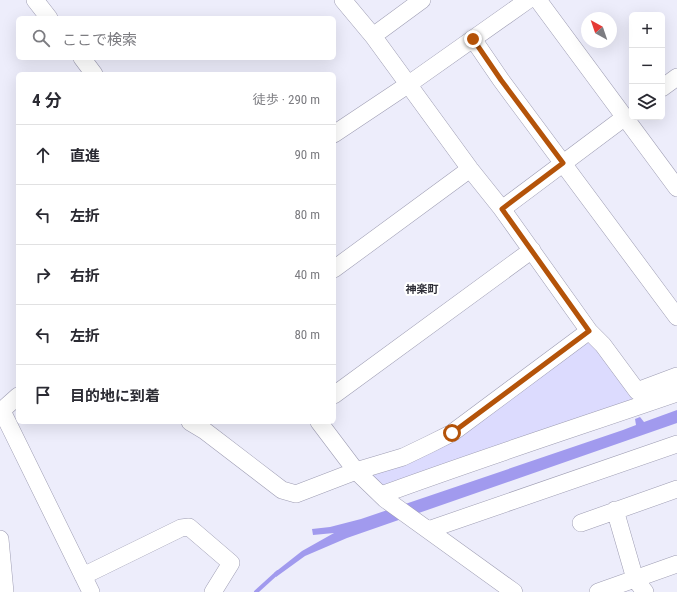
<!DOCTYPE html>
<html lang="ja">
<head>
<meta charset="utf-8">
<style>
	:root { --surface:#fff; --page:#f2f2f3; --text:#2b2b33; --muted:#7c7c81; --line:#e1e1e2 }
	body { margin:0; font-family:"Roboto Condensed","Noto Sans JP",sans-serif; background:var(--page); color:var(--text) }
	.controls { position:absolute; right:12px; top:12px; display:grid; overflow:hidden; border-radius:6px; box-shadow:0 4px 16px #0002 }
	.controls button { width:36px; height:36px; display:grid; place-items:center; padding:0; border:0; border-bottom:1px solid var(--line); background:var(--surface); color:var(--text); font:20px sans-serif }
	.compass { position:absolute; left:581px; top:12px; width:36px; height:36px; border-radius:50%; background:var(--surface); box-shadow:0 4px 16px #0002; rotate:320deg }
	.stop { position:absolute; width:12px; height:12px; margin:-9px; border:3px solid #b45309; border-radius:50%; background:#fff }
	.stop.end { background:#b45309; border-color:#fff; box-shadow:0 1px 4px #0008 }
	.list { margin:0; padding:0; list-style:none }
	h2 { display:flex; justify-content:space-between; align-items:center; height:52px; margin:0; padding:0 16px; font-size:17px }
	h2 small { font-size:13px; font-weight:400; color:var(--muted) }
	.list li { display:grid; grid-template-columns:26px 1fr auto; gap:12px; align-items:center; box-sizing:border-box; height:60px; padding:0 16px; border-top:1px solid var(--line) }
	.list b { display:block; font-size:15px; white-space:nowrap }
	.list em { font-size:13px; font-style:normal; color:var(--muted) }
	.icon { flex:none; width:22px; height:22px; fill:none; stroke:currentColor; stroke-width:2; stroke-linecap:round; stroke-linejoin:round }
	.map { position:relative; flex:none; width:677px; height:592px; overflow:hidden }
	.search { position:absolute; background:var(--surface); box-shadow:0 4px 16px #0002; left:16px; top:16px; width:320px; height:44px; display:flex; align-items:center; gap:10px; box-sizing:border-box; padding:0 14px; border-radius:6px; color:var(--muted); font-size:15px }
	.panel { position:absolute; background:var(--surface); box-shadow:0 4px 16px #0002; left:16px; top:72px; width:320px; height:352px; border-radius:6px }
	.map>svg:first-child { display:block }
	.green { fill:#dcdbfe }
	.water { fill:#a19aee }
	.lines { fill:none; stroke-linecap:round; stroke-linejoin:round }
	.stream { stroke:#a19aee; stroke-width:4 }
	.minor-casing { stroke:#9e9db3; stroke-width:18 }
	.minor { stroke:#fff; stroke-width:17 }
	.route { stroke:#b45309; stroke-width:5 }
	.labels { text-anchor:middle; stroke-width:4; stroke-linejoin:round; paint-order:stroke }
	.neighbourhood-label { font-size:11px; font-weight:bold; fill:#2f2f38; stroke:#fff }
</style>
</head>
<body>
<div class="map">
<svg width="677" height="592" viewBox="0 0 677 592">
	<rect width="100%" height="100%" fill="#ededfb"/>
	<path class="green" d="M591 337 639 403 384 492 372 476 456 437Z"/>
	<path class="water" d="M677 410V423L347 538 305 556 276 577 274 573 302 551 334 533 313 535 312 529 330 527 361 519 623 430 636 425 635 419 640 417 644 422Z"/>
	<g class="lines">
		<path class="stream" d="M256 592 278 572"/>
		<g class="minor-casing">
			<path id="minor" d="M35 0 49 18
				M343 0 373 36 470 169 502 209 589 331 603 345 637 391 677 376
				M538 0 677 188
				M373 36 422 0
				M473 39 501 80 677 317
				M82 58 94 74
				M662 88 677 77
				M334 134 409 84 528 0
				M502 209 625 117
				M334 269 470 169
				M334 395 532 250
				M2 411 91 592
				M0 412 18 396
				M190 422 205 431 282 490 296 494 356 471 403 457 428 445 452 433 589 331
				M319 422 356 471 385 499 514 592
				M381 495C479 459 578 427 677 393
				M615 510 635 579 645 592
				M581 523 677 489
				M428 530 677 444
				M0 539 5 592
				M83 576 181 528 189 527 231 563 213 592
				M598 592 677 564"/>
		</g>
		<use href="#minor" class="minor"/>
	</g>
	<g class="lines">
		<path class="route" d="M452 433 589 331 502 209 563 163 501 80 473 39"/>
	</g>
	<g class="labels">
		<g class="neighbourhood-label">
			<text x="422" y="293">神楽町</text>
		</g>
	</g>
</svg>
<div class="controls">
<button>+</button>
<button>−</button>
<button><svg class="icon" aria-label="layers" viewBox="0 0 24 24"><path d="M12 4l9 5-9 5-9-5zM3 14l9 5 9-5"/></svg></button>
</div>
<svg class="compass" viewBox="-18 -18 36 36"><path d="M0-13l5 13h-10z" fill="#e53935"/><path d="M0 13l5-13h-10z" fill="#7c7c81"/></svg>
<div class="stop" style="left:452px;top:433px"></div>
<div class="stop end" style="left:473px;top:39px"></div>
<div class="search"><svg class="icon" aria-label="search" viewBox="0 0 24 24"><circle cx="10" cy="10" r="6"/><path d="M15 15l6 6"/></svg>ここで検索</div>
<section class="panel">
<h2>4 分<small>徒歩 · 290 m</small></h2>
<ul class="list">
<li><svg class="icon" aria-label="ahead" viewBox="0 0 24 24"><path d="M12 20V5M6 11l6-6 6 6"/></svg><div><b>直進</b></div><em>90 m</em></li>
<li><svg class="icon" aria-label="left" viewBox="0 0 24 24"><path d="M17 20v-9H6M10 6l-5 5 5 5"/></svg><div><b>左折</b></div><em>80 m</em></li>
<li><svg class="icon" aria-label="right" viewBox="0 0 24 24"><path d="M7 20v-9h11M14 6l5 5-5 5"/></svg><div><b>右折</b></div><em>40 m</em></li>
<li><svg class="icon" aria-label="left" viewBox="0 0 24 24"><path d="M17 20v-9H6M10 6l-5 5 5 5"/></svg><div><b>左折</b></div><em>80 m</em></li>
<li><svg class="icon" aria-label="arrive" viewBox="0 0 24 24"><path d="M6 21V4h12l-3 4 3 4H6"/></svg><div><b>目的地に到着</b></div></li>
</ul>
</section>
</div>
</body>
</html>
